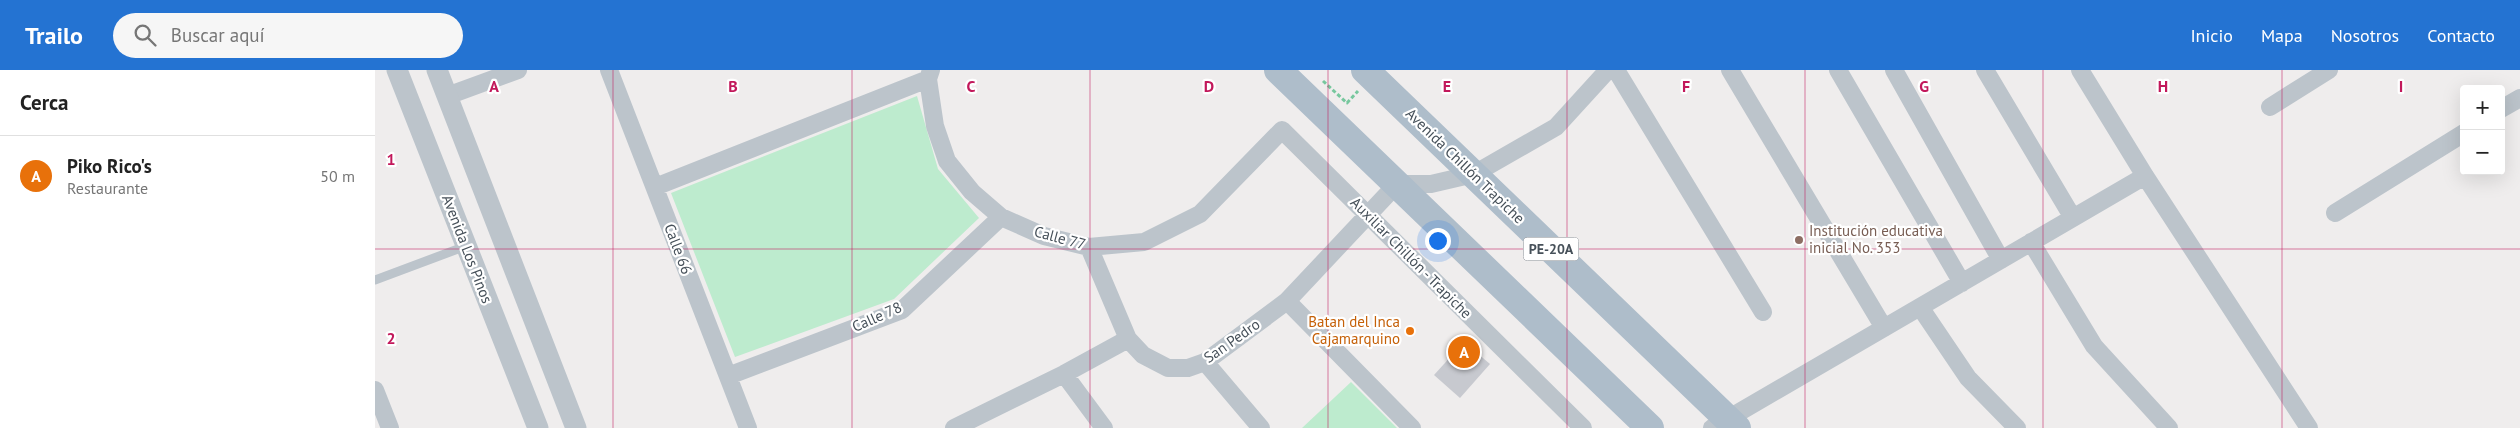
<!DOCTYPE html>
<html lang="es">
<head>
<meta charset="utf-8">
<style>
	:root { --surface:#fff; --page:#f6f6f6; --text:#222; --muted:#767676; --line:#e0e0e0; --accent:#2473d2 }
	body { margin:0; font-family:"PT Sans",sans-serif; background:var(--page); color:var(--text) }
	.controls { position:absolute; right:15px; top:15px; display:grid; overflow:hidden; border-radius:5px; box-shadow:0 5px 20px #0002 }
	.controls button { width:45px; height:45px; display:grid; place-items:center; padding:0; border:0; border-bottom:1px solid var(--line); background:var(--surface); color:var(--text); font:25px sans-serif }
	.you { position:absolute; left:1062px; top:170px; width:18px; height:18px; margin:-12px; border:4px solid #fff; border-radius:50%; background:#1a73e8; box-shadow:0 0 0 8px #1a73e833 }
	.badge { display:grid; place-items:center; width:32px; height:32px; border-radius:50%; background:var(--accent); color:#fff; font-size:16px; font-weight:700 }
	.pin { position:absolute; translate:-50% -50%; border:2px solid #fff; box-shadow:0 1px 5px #0006 }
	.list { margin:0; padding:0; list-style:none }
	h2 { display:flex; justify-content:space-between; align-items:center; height:65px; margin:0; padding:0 20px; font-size:21px }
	h2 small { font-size:16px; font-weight:400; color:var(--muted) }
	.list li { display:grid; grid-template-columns:32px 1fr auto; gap:15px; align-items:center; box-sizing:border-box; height:80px; padding:0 20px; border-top:1px solid var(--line) }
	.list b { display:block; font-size:19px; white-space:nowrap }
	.list p { margin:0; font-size:16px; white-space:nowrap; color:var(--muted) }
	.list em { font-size:16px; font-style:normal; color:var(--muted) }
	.icon { flex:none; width:28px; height:28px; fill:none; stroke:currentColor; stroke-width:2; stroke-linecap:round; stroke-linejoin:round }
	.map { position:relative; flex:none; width:2145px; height:358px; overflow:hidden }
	header { display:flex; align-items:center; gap:30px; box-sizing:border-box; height:70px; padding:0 25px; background:var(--accent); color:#fff }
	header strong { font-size:24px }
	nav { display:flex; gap:28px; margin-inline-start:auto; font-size:18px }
	.search { width:350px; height:45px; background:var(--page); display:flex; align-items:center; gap:12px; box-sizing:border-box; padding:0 18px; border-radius:28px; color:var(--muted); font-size:19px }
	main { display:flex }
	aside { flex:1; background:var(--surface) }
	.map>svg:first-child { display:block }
	.green { fill:#bdebce }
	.building { fill:#c7c9cf }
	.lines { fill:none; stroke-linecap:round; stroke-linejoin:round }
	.path { stroke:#77c79e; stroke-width:3; stroke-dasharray:4 2.5; stroke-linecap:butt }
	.service { stroke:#bcc4cb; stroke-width:9 }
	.minor { stroke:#bcc4cb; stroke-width:18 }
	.tertiary { stroke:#bcc4cb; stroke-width:21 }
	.primary { stroke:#aebdca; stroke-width:28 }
	.grid { fill:none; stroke:#c2185b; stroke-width:1; stroke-opacity:0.55 }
	.education-dot { fill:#8d6e63; stroke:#fff; stroke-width:2 }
	.food-dot { fill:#e8710a; stroke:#fff; stroke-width:2 }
	.labels { text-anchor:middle; stroke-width:4.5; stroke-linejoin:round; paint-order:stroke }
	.shield { fill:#fff; stroke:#7e848b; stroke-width:1 }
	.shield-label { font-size:14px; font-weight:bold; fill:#465059 }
	.street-label { font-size:15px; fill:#465059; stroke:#fff }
	.education-label { font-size:15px; fill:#785e54; stroke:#fff; text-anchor:start }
	.food-label { font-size:15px; fill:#c56008; stroke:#fff; text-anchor:end }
	.grid-label { font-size:16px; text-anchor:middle; font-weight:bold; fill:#c2185b; stroke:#fff; stroke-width:4.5; stroke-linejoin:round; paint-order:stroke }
</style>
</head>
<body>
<header>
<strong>Trailo</strong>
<div class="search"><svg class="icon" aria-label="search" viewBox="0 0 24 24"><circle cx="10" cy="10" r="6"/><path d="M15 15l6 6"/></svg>Buscar aquí</div>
<nav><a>Inicio</a><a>Mapa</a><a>Nosotros</a><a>Contacto</a></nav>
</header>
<main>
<aside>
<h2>Cerca<small></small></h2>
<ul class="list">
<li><span class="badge" style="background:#e8710a">A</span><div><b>Piko Rico's</b><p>Restaurante</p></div><em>50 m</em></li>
</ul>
</aside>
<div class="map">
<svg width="2145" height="358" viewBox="0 0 2145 358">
	<rect width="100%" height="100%" fill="#efeded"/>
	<path class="green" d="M542 26 563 99 604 148 519 229 360 287 296 123Z
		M976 312 1022 358H927Z"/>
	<path class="building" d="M1089 272 1115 294 1085 328 1059 305Z"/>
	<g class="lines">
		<path class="path" d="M948 11 972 33 983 21"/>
		<path class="service" d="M0 210 91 176"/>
		<path class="minor" d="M234 0 373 358
			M556 0 553 9 560 56 572 91 597 122 626 147 669 166 714 177 769 172 825 144 907 60 1208 358
			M1241 0 1388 242
			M1355 0 1509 258
			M1463 0 1587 213
			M1519 0 1626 190
			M1610 0 1698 148
			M1705 0 1770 106 1934 358
			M72 26 143 0
			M1895 37 1954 0
			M2126 39 2145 28
			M280 117 553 9
			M1960 143 2089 63
			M1656 172 1719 276 1794 358
			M714 177 753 269
			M912 231 1037 358
			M1545 237 1593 308 1642 358
			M830 292 886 358
			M689 304 729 358
			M353 306 527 240 626 147
			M0 320 15 358
			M579 358 689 304 753 269 768 285 793 298H813L830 292 912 231 1022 114H1056L1099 104 1181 57 1233 0
			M1337 358 1770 106"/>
		<path class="tertiary" d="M22 0 163 358
			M62 0 201 358"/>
		<path class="primary" d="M903 0 1275 358
			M990 0 1362 358"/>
	</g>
	<path class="grid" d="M238 0V358M477 0V358M715 0V358M953 0V358M1192 0V358M1430 0V358M1668 0V358M1907 0V358M0 179H2145"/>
	<circle class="education-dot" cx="1424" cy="170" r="5"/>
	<circle class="food-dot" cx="1035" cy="261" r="5"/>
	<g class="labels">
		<rect class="shield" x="1148.5" y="167.5" width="55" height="23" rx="4"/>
		<g class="shield-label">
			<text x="1176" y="184">PE-20A</text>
		</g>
		<g class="street-label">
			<text transform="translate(1090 96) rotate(44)" y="5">Avenida Chillón Trapiche</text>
			<text transform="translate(685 168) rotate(15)" y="5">Calle 77</text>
			<text transform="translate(92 179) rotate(69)" y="5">Avenida Los Pinos</text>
			<text transform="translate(303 179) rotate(69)" y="5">Calle 66</text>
			<text transform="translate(1036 188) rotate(45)" y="5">Auxiliar Chillón - Trapiche</text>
			<text transform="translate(502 247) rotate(-24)" y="5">Calle 78</text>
			<text transform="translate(857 271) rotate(-35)" y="5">San Pedro</text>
		</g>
		<g class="education-label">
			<text x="1434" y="166">Institución educativa<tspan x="1434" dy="17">inicial No. 353</tspan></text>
		</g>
		<g class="food-label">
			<text x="1025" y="257">Batan del Inca<tspan x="1025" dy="17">Cajamarquino</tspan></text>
		</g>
	</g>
	<g class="grid-label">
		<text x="119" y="22">A</text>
		<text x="358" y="22">B</text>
		<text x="596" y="22">C</text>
		<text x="834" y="22">D</text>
		<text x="1072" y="22">E</text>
		<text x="1311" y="22">F</text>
		<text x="1549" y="22">G</text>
		<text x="1788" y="22">H</text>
		<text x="2026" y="22">I</text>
		<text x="16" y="95">1</text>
		<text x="16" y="274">2</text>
	</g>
</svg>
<div class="controls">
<button>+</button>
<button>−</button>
</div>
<div class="you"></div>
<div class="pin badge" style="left:1089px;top:282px;background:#e8710a">A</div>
</div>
</main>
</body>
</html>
